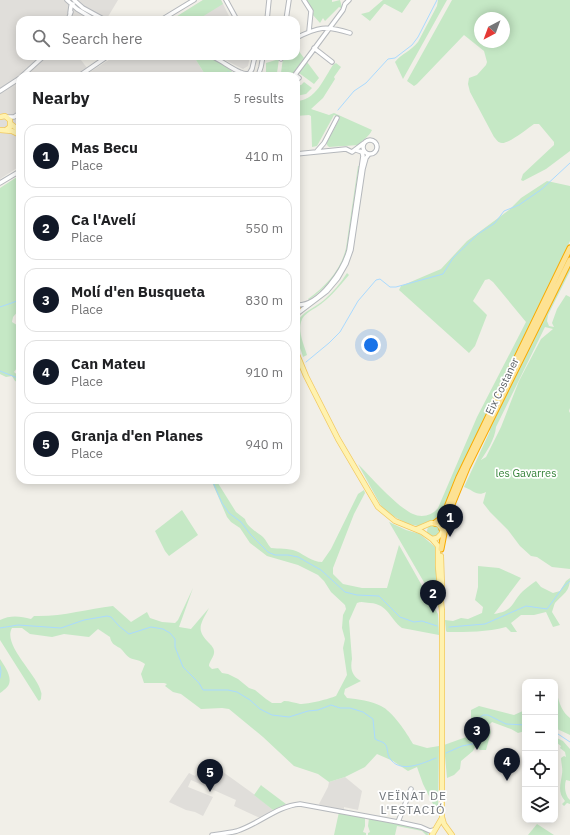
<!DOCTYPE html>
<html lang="en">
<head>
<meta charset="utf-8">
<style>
	:root { --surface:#fff; --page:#f6f6f6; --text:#202124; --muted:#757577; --line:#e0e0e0; --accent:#111827 }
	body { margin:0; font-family:"IBM Plex Sans",sans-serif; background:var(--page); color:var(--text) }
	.controls { position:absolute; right:12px; bottom:12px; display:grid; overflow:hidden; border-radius:8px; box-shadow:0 2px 10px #0003 }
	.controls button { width:36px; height:36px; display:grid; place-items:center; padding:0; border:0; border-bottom:1px solid var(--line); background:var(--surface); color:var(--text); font:20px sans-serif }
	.compass { position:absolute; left:474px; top:12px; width:36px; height:36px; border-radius:50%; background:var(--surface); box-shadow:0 2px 10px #0003; rotate:221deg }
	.you { position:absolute; left:371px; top:345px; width:14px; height:14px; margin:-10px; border:3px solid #fff; border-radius:50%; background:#1a73e8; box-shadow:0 0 0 6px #1a73e833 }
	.badge { display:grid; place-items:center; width:26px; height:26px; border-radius:50%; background:var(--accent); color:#fff; font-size:13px; font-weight:700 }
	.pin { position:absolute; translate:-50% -33px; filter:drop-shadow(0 1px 2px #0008) }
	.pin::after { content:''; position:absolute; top:21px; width:14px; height:12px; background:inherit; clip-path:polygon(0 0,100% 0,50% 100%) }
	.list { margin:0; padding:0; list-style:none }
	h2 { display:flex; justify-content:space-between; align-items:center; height:52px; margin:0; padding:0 16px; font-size:17px }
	h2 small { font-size:13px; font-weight:400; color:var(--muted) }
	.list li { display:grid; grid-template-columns:26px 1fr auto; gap:12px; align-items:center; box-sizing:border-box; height:64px; margin:0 8px 8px; padding:0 8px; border:1px solid var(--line); border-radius:12px }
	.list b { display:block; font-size:15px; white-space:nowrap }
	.list p { margin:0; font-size:13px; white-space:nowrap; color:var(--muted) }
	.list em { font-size:13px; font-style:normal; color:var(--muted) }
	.icon { flex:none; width:22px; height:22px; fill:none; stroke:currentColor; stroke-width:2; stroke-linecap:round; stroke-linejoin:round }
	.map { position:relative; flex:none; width:570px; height:835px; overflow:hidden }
	.search { position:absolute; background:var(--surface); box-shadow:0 2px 10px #0003; left:16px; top:16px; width:284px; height:44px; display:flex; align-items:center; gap:10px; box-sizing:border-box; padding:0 14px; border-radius:12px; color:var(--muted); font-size:15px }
	.panel { position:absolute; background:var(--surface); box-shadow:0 2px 10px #0003; left:16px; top:72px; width:284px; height:412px; border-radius:12px }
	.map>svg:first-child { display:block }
	.industrial { fill:#e0deda }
	.green { fill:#c5e8c5; fill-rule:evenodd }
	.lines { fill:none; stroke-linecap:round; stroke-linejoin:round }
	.stream { stroke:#aadaff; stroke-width:1 }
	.minor-casing { stroke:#b5b8bc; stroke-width:5.5 }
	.major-casing { stroke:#f2c960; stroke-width:6 }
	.highway-casing { stroke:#f9ab00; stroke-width:7 }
	.minor { stroke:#fff; stroke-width:3.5 }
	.major { stroke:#fff2af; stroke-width:4.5 }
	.highway { stroke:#fde293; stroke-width:5 }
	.labels { text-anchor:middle; stroke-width:3.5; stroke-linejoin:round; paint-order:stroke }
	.street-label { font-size:11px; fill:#5f6368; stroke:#fff }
	.park-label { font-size:11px; fill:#348238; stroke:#fff }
	.neighbourhood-label { font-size:12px; letter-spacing:1px; fill:#70757a; stroke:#fff }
</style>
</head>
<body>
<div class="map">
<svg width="570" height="835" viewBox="0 0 570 835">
	<rect width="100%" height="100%" fill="#f1efe8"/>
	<path class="industrial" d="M0 0H118L106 20H20V56H78L90 72 115 56H183L196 60 206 76H20V166L0 179Z
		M203 0H221L231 20H171Z
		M217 56H250L248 66 243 69Z
		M205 759 255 795 273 810 260 818 234 806 236 800 191 780 188 787 213 797 203 816 195 812 186 810 169 802 189 773 195 776Z
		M345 777 362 791 358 810 344 807V810L321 806 319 804 328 787 329 782Z"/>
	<path class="green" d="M203 0H221L223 4 197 20H171Z
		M305 0H332V2L340 0 342 7 341 8 339 7 325 21 323 18 320 23 312 14 314 12Z
		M383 0H411L402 13 385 4H384L370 21 361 14 369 12Z
		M438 0H447L403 79 395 62C401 54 411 51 418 42L437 6Z
		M452 0H570V151L546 169 523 181 521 180 523 174 554 145V142L539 124H534C527 129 510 143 502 143 498 143 496 139 494 137L470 92 468 84 469 78 477 75 486 65 487 62 484 51 464 35 417 84 414 86 407 81ZM480 18H504V42H480Z
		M298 50 304 58 292 75 281 73 283 58 288 56H296V51Z
		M183 56C189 56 196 55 203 56 213 58 230 66 235 76H206L196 60Z
		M279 59 277 73 266 72V63Z
		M307 62 319 78 314 84 299 73Z
		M336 63 341 67 334 77 335 79 323 98 311 109 329 115 334 113 372 130C369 137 363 139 359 145L329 147 327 145V142L340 118 334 115 317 146 312 147 311 116 309 115 296 116V101C316 101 324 78 333 65Z
		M304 82 312 88 306 94 296 96V86L301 85Z
		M358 166H359L347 248C342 271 327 287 309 300L308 299C326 286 341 270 346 248Z
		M20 175V309L13 317 12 322 20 327V364L14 372 20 377V383L15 381 12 376 6 377 0 374V188Z
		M547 181 570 186V241L453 484 441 515 436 520 429 521 418 526 408 524 391 515 384 510 380 504 358 464C371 477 397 507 413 514 421 518 432 516 438 508L477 417 526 322 493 282 489 279 485 280 473 301 487 315 475 346 469 353 399 290 401 286 441 269 467 241 509 210 521 198Z
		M570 266V271L548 315 547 321 549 326 554 327 552 323 557 309 566 295 570 297V408L569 411 570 413V569L552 567 537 557 531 556 520 546 508 530 490 512 483 503 486 492C477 497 473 490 464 487L490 431 489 430ZM545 327 553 329 541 339 519 381 501 427 486 457 481 460C487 451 495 439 496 427Z
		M347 273 349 275C340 285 332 296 321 304 315 309 303 313 301 322 298 332 304 345 307 355L303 357C301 348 292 333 296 324 302 311 315 308 324 300 333 292 341 283 347 273Z
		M211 480H216L236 512 245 519C247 527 257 532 263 537 266 540 268 545 271 548 279 549 288 548 296 551 305 555 312 562 322 562L331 549 358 494 364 490 365 493 354 514 333 568V574L343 584 362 588H387L399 545 438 614 439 635 402 628C390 619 388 604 370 603 365 603 362 601 357 603L349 621 352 659C350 669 352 676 361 681L345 689 344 694 347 698C358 699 371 701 381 706 392 711 407 733 413 744L427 748 439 746 438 814 423 784 417 767 408 771 393 761 377 754 365 767 345 777 329 782 318 774 294 766 263 737 229 709 222 708 201 709 181 694 173 692 165 686 167 684 164 683H144L141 674 145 664C140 660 135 660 130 658 125 655 124 651 120 648 114 645 111 643 110 637L98 629 89 637 64 634 52 637 30 634 22 628H12C2 645 38 675 41 692 42 694 41 696 41 699L39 701 38 700 0 640V620C10 615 20 616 31 619L34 616C61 617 87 609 113 606L131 622 147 612 150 618 162 622 175 623 178 620 193 588 179 627 191 629 209 608C201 624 195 629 209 643 211 645 214 648 214 651 215 656 209 661 209 666L212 669 218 668 222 673 228 674 238 679 249 688 255 690 266 699 272 703H281L284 701C290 701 295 703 300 704 309 704 329 699 336 696L347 675 343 648 345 639 342 628 343 615 346 609 345 605 331 592 324 581 318 575 298 565 267 556 250 543 240 528 231 522 227 517Z
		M182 510 198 535 169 556 165 551 155 531Z
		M389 522 406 530 420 534 435 547 439 608Z
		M427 531a6 6 0 1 1 12 0a6 6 0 1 1-12 0Z
		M478 566 499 568 521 578 494 614C514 611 511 603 523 591 527 588 531 584 536 581L541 587 553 593 560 591 566 581 570 578C570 592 563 594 555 603 554 605 553 609 552 612L560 625 553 627 546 612 534 615H521L511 623 517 632H511L506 627C487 632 468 632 447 632L446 631 445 620 453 621 461 618 468 619 482 613 483 607 475 600 478 587Z
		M0 659C4 665 12 676 9 684 8 687 3 691 0 693Z
		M557 693C559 703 562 712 570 718V735L555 728V694Z
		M479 706 514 715 525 710V731L518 733 511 729 492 722 489 725 491 732 486 750H480L475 747 473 751 461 761 460 769 454 775 447 778 444 745 469 736 471 727V710Z
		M555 737 563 741 570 749V781L566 780C564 786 565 796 570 800V804L567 803 564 806 562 804 565 801C557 792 561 783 562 774 563 768 561 763 561 758L564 756 566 757 565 752 560 748 561 746 557 743 555 744Z
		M261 785 262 786 286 804 273 810 254 795Z
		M339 812 365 817V826L363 832 366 833V835H334Z
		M369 818 411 825 425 830 429 835H426L422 831 397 826 395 835H368V833L370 832 368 826Z
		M537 824 554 835H528Z"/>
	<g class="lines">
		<path class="stream" d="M227 76 228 72
			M338 110 354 91 366 83 388 59 395 58 412 45 418 37 437 0
			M0 307 20 300
			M306 362 329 343 340 332 358 301 376 280 380 279 390 287H396L443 274 453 258 478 234 495 223 504 211 519 205 542 189 570 163
			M0 371 20 379
			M296 371 298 368
			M212 480 222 503 229 513 241 522 251 535 268 552 275 555H288L298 557 321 570 345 592 357 595 379 596 400 617 414 622 422 621 437 626
			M449 627 485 624 526 606 547 609 564 586 570 581
			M0 628 18 625 61 628 84 620 107 616 111 617 119 626 129 634 151 627 163 629 170 633 175 639V647L183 667 199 683 203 690H228L237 692 250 700 260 709 272 715 289 717 308 711 318 710 331 705 340 708H350L363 712 373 719 375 739C378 741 381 741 384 743 388 746 387 753 389 757 399 775 423 763 436 758
			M0 666 1 671 0 678
			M555 732 570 742
			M446 753 462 746 477 743 480 735 478 719 483 715H488L506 724 525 725"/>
		<g class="minor-casing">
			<path id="minor" d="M67 0 77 9 95 20
				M74 0 83 8 105 20
				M226 0 237 20
				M304 0 311 11 309 31
				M70 13 71 6 73 4
				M68 20 71 12
				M161 20 194 0
				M267 20 269 0
				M286 20 289 0
				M296 38C318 27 326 25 350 33
				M314 48 332 62
				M211 56C221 60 230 68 240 72 245 75 250 73 255 76
				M281 59 282 56
				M249 74 252 69 255 56
				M295 75 299 78 296 80
				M22 76 44 56
				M79 76 108 56
				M258 76 261 67 263 56
				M294 76 343 10 345 4 349 0
				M0 91 20 78
				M7 117H14L20 113
				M363 147a7 7 0 1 1 14 0a7 7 0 1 1-14 0Z
				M317 151 324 143 337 118
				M296 154 346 149 352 152 364 143
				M0 183 20 171
				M297 305C320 306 344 269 349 250L363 156 362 152 356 150
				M298 313 327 291 338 278 346 264 351 250 363 169 366 158 369 154
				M398 822 411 789
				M212 835C220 834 229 833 237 831 259 824 277 806 300 804L398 822 421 827 430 831 434 830"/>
		</g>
		<g class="major-casing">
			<path id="major" d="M0 117 5 116 10 120V127L6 130
				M11 124 20 131
				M0 130 12 131 20 135
				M296 304 298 310 296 317
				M296 352 306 376 338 439 378 507 395 521 422 532 432 539 438 546V566L442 612
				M417 529 431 523 438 524 442 529V533L437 538 432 539
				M441 556 442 587
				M442 610V817L444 824 452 835
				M432 835 442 818"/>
		</g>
		<g class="highway-casing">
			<path id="highway" d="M435 523 443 517 459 477 570 248
				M442 529 467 468 570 260
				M441 549 446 523"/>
		</g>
		<use href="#minor" class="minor"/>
		<use href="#major" class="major"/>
		<use href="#highway" class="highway"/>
	</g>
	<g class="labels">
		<g class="street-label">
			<text transform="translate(502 386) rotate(-64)" y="4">Eix Costaner</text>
		</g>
		<g class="park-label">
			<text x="526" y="477">les Gavarres</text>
		</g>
		<g class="neighbourhood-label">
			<text x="413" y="800">VEÏNAT DE<tspan x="413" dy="14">L'ESTACIÓ</tspan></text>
		</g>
	</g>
</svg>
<div class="controls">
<button>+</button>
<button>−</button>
<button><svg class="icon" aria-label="locate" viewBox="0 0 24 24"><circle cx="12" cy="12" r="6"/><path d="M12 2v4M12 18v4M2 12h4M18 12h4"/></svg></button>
<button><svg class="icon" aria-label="layers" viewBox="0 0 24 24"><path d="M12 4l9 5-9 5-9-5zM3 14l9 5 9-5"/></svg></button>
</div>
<svg class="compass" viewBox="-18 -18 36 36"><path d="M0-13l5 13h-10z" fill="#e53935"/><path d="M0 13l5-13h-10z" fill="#757577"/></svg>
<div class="you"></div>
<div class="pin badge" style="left:450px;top:537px">1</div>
<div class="pin badge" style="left:433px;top:613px">2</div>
<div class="pin badge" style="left:477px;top:750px">3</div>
<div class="pin badge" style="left:507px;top:781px">4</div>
<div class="pin badge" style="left:210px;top:792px">5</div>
<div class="search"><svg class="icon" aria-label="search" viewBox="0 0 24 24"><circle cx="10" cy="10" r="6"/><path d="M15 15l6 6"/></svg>Search here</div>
<section class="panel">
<h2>Nearby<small>5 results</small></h2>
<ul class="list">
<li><span class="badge">1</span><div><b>Mas Becu</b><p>Place</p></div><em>410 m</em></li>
<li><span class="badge">2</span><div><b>Ca l'Avelí</b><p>Place</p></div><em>550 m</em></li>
<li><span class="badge">3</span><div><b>Molí d'en Busqueta</b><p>Place</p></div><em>830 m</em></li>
<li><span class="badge">4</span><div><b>Can Mateu</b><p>Place</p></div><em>910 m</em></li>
<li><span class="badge">5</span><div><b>Granja d'en Planes</b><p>Place</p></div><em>940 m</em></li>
</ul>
</section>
</div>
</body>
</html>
